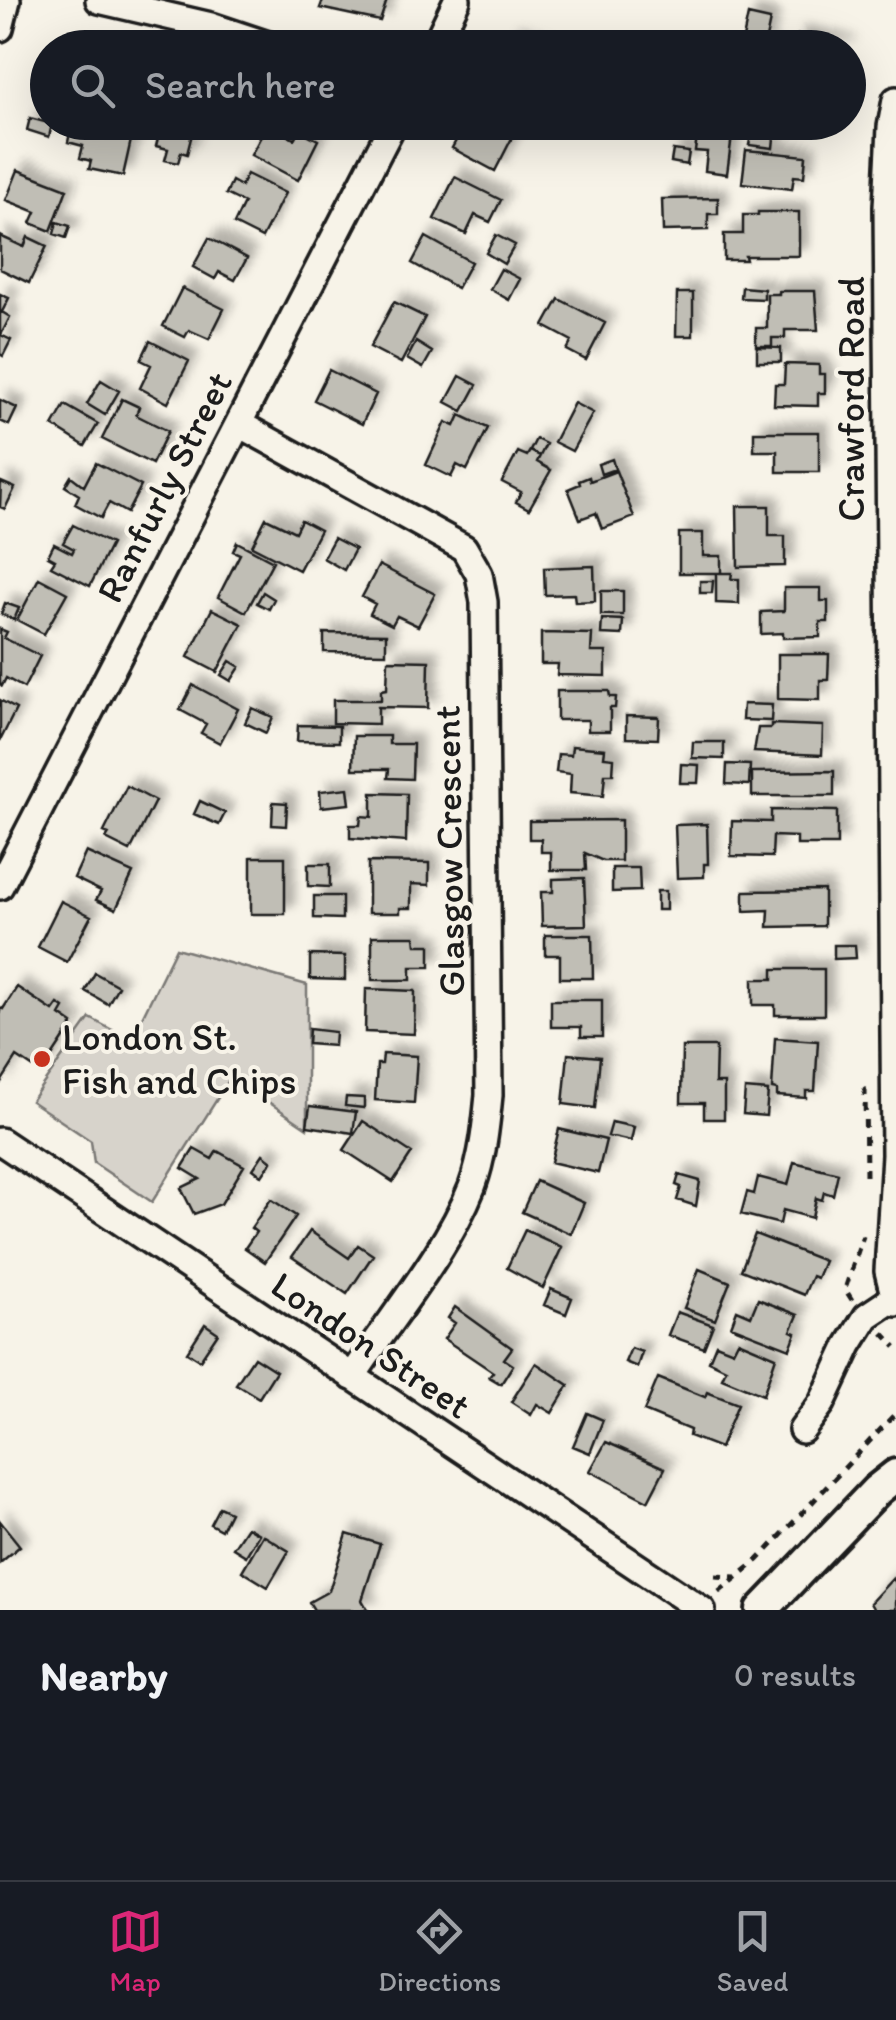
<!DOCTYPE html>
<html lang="en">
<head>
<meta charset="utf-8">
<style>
	:root { --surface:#171b24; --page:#20242c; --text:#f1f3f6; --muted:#9ea1a6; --line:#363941; --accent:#db2777 }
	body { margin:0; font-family:Itim,sans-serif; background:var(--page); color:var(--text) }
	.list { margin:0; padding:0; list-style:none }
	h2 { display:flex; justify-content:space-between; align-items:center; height:130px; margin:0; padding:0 40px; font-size:42px }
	h2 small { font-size:32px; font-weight:400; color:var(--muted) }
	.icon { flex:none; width:55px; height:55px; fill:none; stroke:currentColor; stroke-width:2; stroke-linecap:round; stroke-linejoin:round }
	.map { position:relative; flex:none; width:896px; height:1610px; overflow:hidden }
	.search { position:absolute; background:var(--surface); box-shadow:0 10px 40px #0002; left:30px; right:30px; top:30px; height:110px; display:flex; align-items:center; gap:25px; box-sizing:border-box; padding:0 35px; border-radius:55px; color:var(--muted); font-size:38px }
	.sheet { height:270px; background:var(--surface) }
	nav { display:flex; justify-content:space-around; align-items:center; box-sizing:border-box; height:140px; border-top:2px solid var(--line); background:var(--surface); font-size:28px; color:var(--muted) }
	nav a { display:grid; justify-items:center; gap:5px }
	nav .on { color:var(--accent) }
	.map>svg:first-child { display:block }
	.green { fill:#d7d3cb; stroke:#7a7874; stroke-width:2.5 }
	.building { fill:#c0beb5; stroke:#1c1c1c; stroke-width:2.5; filter:url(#shadow) }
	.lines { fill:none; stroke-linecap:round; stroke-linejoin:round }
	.minor-casing { stroke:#1c1c1c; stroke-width:32 }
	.major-casing { stroke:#1c1c1c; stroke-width:38 }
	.path { stroke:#1c1c1c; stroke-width:5; stroke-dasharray:8 8; stroke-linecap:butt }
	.minor { stroke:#f7f3e8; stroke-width:25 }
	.major { stroke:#f7f3e8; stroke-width:30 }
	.poi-dot { fill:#c8321e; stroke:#f7f3e8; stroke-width:4 }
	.labels { text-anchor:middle; stroke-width:8; stroke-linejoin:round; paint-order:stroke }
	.street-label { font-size:38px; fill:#1c1c1c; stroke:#f7f3e8 }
	.poi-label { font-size:38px; fill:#1c1c1c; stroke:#f7f3e8; text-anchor:start }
</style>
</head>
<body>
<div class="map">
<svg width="896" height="1610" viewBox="0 0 896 1610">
	<defs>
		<filter id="shadow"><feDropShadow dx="9" dy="-9" stdDeviation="5" flood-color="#0004"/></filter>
	</defs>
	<rect width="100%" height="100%" fill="#f7f3e8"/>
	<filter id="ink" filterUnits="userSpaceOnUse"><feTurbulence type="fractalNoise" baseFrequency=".01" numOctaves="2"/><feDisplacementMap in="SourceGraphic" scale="20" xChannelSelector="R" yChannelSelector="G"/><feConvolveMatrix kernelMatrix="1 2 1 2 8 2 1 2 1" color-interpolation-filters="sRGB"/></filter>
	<g filter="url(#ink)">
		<path class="green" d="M176 948 307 985V1128L231 1077 152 1202 94 1163 91 1141 31 1101 90 1018 131 1040Z"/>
		<path class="building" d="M323 0H387L380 21 320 8Z
			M748 15 770 20 764 48H741Z
			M798 35 845 46 844 48H795Z
			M510 36 545 48H507Z
			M30 118 52 124 49 137 27 130Z
			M98 122H135L123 176 89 169 91 161 80 158 83 146 68 142 71 128 96 133Z
			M162 122H195L187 154 181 152 178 163 165 160 168 149 156 146Z
			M466 122H502L510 127 507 132 513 136 495 171 452 148Z
			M728 122H779L778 131Z
			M267 125 294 139 299 130 318 140 298 180 251 155Z
			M698 130 732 135 727 174 705 171 707 152 695 151Z
			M751 135 774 138 773 148 749 145Z
			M673 150 689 152 687 165 671 162Z
			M746 150 806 156 804 177 794 176 792 189 742 183Z
			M18 170 67 189 51 231 31 223 36 212 6 200Z
			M247 174 285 193 262 238 234 224 244 203 226 194 232 181 241 186Z
			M455 177 501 200 490 222 475 215 466 234 434 219Z
			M718 198V214H708V230L663 231 662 199Z
			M758 212H799V256H745L746 260H724V234H743V215H758Z
			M57 222 70 226 66 238 54 234Z
			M496 235 515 245 504 264 486 253Z
			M0 236 24 247 28 237 47 246 29 283 0 269Z
			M426 237 471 262 457 288 412 263Z
			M209 238 247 258 235 280 219 272 215 279 193 267Z
			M501 269 520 279 509 300 490 289Z
			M742 287 764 289V299L741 298Z
			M182 288 224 309 209 339 189 330 185 337 163 326Z
			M779 291H815L818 330H785V338H772V346H756V328H767V294H779Z
			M677 293H693V336H676Z
			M0 294 9 298 2 312 10 317 1 335 11 340 3 356 0 354Z
			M559 299 605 323 586 360 567 350 572 341 544 326Z
			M394 302 425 317 401 363 370 347Z
			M150 341 189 361 168 403 140 388 151 365 141 360Z
			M416 342 432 352 423 368 407 359Z
			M757 347 781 348V362H757Z
			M785 364 819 365V374H825V393H818V406L774 405 775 384H784Z
			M329 370 376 394 362 424 314 400Z
			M460 376 477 385 463 411 446 402Z
			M101 380 119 391 105 415 87 404Z
			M122 399 139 407 136 415 168 431 152 464 102 439Z
			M0 400 17 408 9 425 0 421Z
			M574 403 593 413 572 451 554 442Z
			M65 405 98 424 85 446 53 426Z
			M460 415 488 428 467 470 457 465 451 477 426 465 446 422 455 426Z
			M754 432H819V472H777V451H754Z
			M536 439 546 444 540 456 530 451Z
			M530 451 540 456 537 462 551 470 529 509 516 502 521 492 502 482 518 452 527 456Z
			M612 459 615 469 601 474 598 464Z
			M96 463 141 486 127 513 109 503 101 518 75 504 79 495 65 486 71 476 84 486Z
			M616 471 634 517 602 529 596 513 580 519 568 489 580 484 579 481 589 477 590 481Z
			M1 482 15 488 5 509 0 507Z
			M737 506H769V536H785V566L738 567Z
			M266 518 295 532 301 520 320 530 299 570 252 546Z
			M73 525 111 544 90 586 51 566 55 560 48 556 54 544 72 553 74 549 63 543Z
			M679 533H703V556H721V573H679Z
			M334 538 355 549 344 570 323 558Z
			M237 542 273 561 246 612 218 597 240 554 233 551Z
			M379 565 435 594 418 626 397 616 392 625 370 614 375 604 362 597Z
			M594 566 595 601 575 602 574 594 545 595 544 568Z
			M716 573H732L731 579H739V604L716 603Z
			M39 578 67 593 44 634 17 620Z
			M700 581H713L712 593H700Z
			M784 588H821V601H828V622H820V637L783 638V633L761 634V612L784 611Z
			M601 591H623V615H601Z
			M263 592 274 599 269 609 257 603Z
			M5 603 19 608 14 620 1 614Z
			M212 609 242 624 217 672 188 657Z
			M602 619 623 620 622 635 601 634Z
			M0 629 7 632 4 638 40 656 24 688 6 678 2 686 0 684Z
			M324 633 386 634V653L324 652Z
			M541 633 592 634 591 652H606V676L557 675 558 664H541Z
			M778 654H829L828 680H820V700L778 699Z
			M388 660 429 661 428 708 378 707V724L333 723V700H381V690L387 689Z
			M230 661 240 667 231 681 221 675Z
			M193 685 238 709 220 743 201 733 206 724 180 710Z
			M557 691H609L610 697H616L615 708H610V731H588V720H557Z
			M0 700 16 709 0 741Z
			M743 704 772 705 771 721 742 720Z
			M252 708 273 717 266 733 245 723Z
			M626 716 659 717 658 739 626 738Z
			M771 724 823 726 822 755 754 752 758 728H771Z
			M298 725 339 726V742L297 741Z
			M354 736H389V744H413L412 779 388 778 389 769H353Z
			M693 742H724V759L692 758Z
			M572 746 605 749 604 757 614 758 613 774H605L603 796 570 793 571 774 556 772 558 754 571 755Z
			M681 764 699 765 698 783H680Z
			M727 764 750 765 749 785 726 784Z
			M834 771V796H752V772Z
			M127 786 155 801 130 851 106 839 109 834 104 832Z
			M348 788 350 804 321 807 320 791Z
			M372 793 407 794 406 842 350 838V825H360L361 816 372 817Z
			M200 801 225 813 219 825 194 814Z
			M273 802 287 803 286 826 272 825Z
			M771 810 837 811V845H797V837L773 836 772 857 731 856 732 821 771 822Z
			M621 820V861H603L585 853 586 870H551V852H541V839H529V821Z
			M707 824 708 864H704V877L677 878 675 825Z
			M86 852 133 873 116 909 96 900 101 891 74 878Z
			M251 857H285V914H251Z
			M368 862 429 863V885L411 884V908H400V913H368Z
			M308 864H330V887L308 886Z
			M612 868H639L640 891 612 892Z
			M584 878 586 925 542 926 541 892H553V879Z
			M824 890V926L768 927 769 910 744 911V891Z
			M657 891H666V910H657Z
			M314 896H342V919L314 918Z
			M61 901 91 916 67 962 38 947Z
			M545 935H592L593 978H560V955H545Z
			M372 936H415L416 945H430V967H411V980H372Z
			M834 945H855L856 958 834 959Z
			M310 955 345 956V980L310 979Z
			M773 969H824V1015H775V1005H753V979H773Z
			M95 973 118 986 108 1004 85 991Z
			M17 987 53 1011 58 1004 64 1008 60 1015 73 1024 41 1073 17 1057 0 1084V1007L3 1009Z
			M366 989 415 991 414 1034 365 1032Z
			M551 1000H602V1037H581V1027H551Z
			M309 1029 335 1032 334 1046 308 1044Z
			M775 1038 818 1041 815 1091H806V1098L777 1096V1090L772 1089Z
			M682 1047H716L715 1083H724V1119H704V1103H681Z
			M383 1054 417 1056 414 1103 375 1100 377 1064H382Z
			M568 1054 600 1057 595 1108 563 1104Z
			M745 1089 768 1091 766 1116 743 1114Z
			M346 1097 364 1098V1108L345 1106Z
			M310 1106 356 1112 353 1133 307 1126Z
			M363 1121 412 1153 393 1182 344 1150Z
			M612 1122 634 1127 631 1141 608 1136Z
			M559 1129 606 1140 598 1173 551 1162Z
			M194 1149 212 1159 217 1151 244 1166 221 1204 194 1214 181 1188 200 1179 182 1168Z
			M263 1154 272 1161 262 1176 253 1169Z
			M794 1162 838 1173 833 1195 824 1192 822 1200 816 1198 812 1218 783 1210 780 1224 741 1214 747 1192 754 1194 758 1177 788 1185Z
			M679 1175 700 1181 696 1206 677 1200 681 1187 676 1185Z
			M536 1181 584 1203 571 1234 522 1212Z
			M271 1199 296 1216 265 1262 245 1248 256 1232 251 1228Z
			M525 1230 562 1247 543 1288 507 1268Z
			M310 1231 349 1258 358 1245 373 1255 347 1294 292 1257Z
			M755 1234 824 1261 817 1278 812 1276 804 1295 741 1270Z
			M699 1269 730 1282 715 1320 684 1308Z
			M551 1289 572 1298 566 1314 544 1305Z
			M758 1299 798 1315 791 1331 796 1333 790 1349 731 1326 737 1310 751 1316Z
			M455 1307 512 1348 504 1359 513 1365 501 1384 489 1377 493 1372 444 1339 455 1323 448 1318Z
			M677 1312 713 1325 704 1348 668 1335Z
			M205 1324 218 1333 200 1360 187 1352Z
			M738 1341 776 1357 763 1395 722 1378 726 1369 709 1361 716 1344 733 1351Z
			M631 1348 642 1352 637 1367 625 1362Z
			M254 1357 276 1371 259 1398 236 1384Z
			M536 1363 569 1385 552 1413 537 1404 531 1415 511 1402Z
			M658 1378 705 1397 707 1392 738 1404 720 1448 689 1436 690 1430 644 1411Z
			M587 1413 603 1420 590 1453 573 1446Z
			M606 1442 665 1468 648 1501 590 1471Z
			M219 1507 230 1512 221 1530 210 1524Z
			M0 1521 20 1546 0 1563Z
			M247 1527 259 1534 246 1556 233 1548Z
			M347 1534 380 1544 362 1600 368 1610H314L309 1602 329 1591Z
			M263 1535 289 1551 268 1587 242 1571Z
			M893 1578 896 1583V1610H874L870 1603Z"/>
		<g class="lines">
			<g class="minor-casing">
				<path id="minor" d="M99 0 211 26 277 48
					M0 28 7 0
					M434 48 457 0
					M896 100 891 127 887 207 895 1155 888 1271 896 1303
					M239 424 464 548 479 574 484 602 489 1095C486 1126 483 1157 472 1187 446 1253 391 1317 352 1377
					M0 886 394 122
					M0 1141 702 1610
					M802 1430 822 1403 849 1345 867 1316 894 1298"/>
			</g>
			<g class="major-casing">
				<path id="major" d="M762 1610 877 1490 896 1475"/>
			</g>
			<path class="path" d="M866 1176 865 1090 873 1089
				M852 1300 845 1289 863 1236
				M883 1333 896 1347
				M715 1576 736 1577
				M719 1592 758 1560 896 1413"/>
			<use href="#minor" class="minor"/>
			<use href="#major" class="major"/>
		</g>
	</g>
	<circle class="poi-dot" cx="42" cy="1059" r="10"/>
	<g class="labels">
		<g class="street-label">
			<text transform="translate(851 399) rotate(-90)" y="13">Crawford Road</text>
			<text transform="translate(164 487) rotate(-63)" y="13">Ranfurly Street</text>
			<text transform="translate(449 851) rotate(-91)" y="13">Glasgow Crescent</text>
			<text transform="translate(371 1345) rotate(34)" y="13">London Street</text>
		</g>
		<g class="poi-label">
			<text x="62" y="1050">London St.<tspan x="62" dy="44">Fish and Chips</tspan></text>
		</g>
	</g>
</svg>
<div class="search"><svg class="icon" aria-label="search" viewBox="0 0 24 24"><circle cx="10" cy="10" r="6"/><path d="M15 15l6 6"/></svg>Search here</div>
</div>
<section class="sheet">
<h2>Nearby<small>0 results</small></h2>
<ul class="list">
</ul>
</section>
<nav>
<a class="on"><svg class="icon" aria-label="map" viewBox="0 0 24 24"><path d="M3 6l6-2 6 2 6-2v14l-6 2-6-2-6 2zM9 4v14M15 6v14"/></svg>Map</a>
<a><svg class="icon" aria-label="directions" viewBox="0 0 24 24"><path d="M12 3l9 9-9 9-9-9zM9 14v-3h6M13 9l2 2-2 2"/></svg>Directions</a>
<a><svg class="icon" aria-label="saved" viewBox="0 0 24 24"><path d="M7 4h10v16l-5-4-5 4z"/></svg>Saved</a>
</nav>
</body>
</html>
